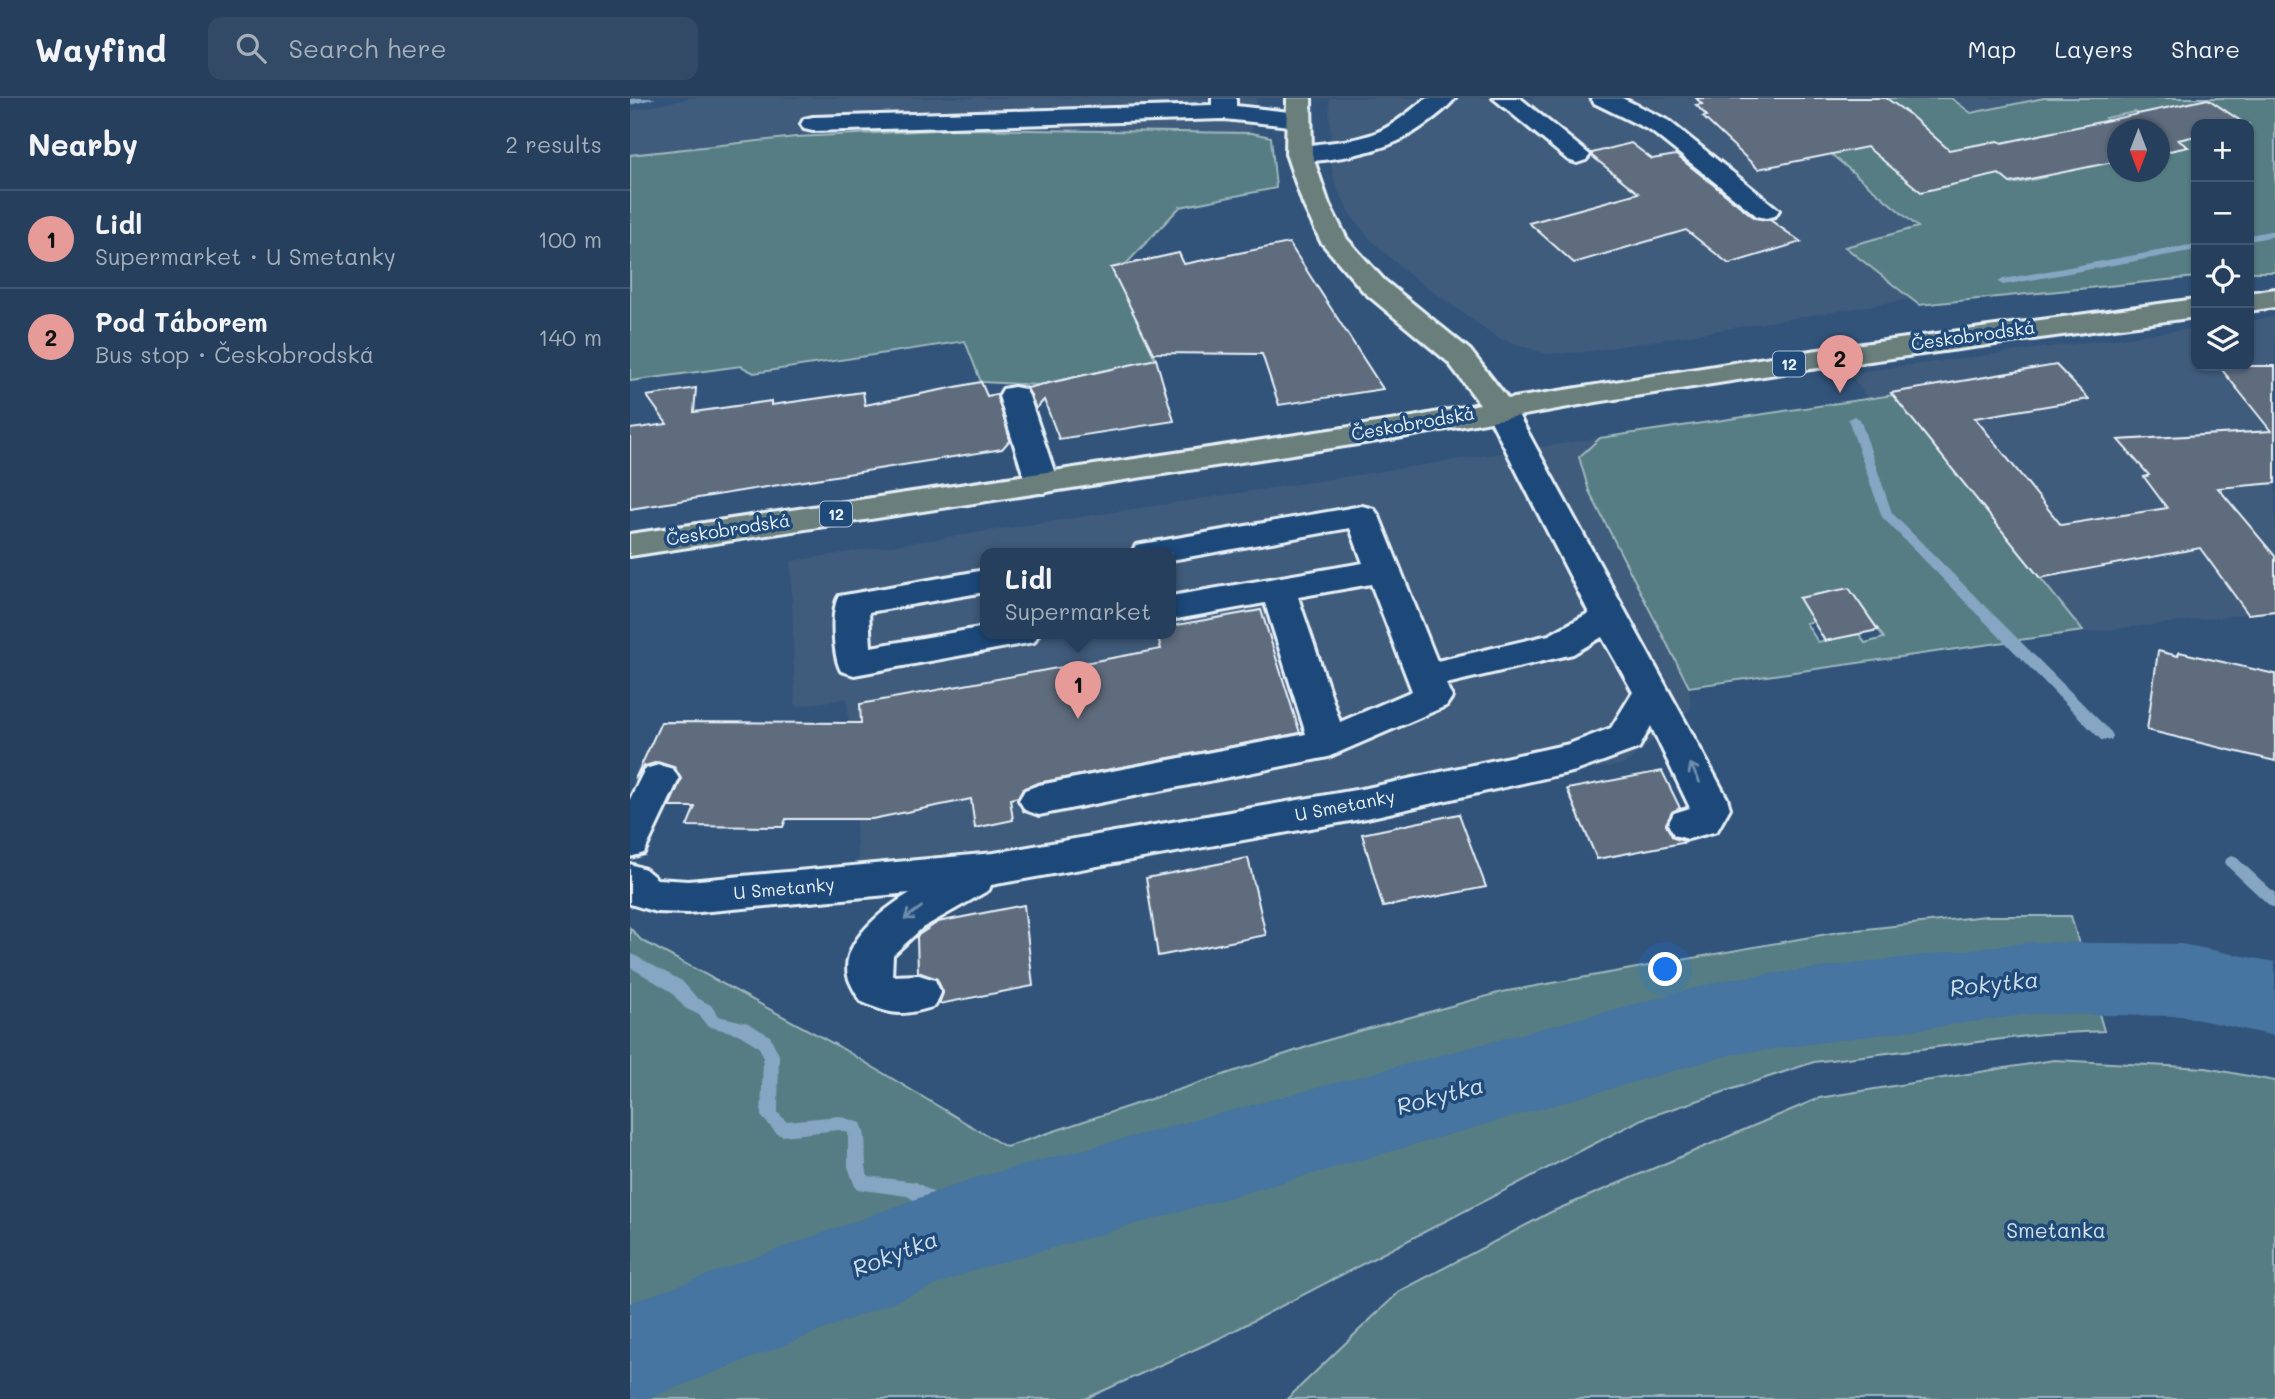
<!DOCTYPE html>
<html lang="en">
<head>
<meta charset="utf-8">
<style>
	:root { --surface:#263f5c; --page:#324a65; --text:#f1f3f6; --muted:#a4afbb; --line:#425872; --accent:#e69b98 }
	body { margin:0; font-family:Mali,sans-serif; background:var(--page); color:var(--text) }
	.controls { position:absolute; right:21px; top:21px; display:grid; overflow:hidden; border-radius:14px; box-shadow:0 2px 5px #0004 }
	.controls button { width:63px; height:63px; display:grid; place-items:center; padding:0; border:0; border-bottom:2px solid var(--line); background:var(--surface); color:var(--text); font:35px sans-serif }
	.compass { position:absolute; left:1477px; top:21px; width:63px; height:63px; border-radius:50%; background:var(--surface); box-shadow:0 2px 5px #0004; rotate:180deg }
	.you { position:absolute; left:1036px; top:872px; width:24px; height:24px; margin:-18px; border:5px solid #fff; border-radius:50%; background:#1a73e8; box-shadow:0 0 0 10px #1a73e833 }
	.badge { display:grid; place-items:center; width:46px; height:46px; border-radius:50%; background:var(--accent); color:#111; font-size:23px; font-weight:700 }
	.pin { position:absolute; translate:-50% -58px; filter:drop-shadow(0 2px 4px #0008) }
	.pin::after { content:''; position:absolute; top:37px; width:24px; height:21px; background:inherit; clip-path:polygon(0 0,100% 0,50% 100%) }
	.popup { position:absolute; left:350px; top:450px; width:196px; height:91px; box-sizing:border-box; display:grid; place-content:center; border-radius:14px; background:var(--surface); filter:drop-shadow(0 2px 5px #0005); font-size:23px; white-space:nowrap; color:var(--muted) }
	.popup b { font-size:26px; color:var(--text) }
	.popup::after { content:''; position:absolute; left:50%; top:100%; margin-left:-14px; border:14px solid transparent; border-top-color:var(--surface) }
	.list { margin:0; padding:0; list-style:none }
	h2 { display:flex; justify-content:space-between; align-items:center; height:91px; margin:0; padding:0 28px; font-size:30px }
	h2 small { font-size:23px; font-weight:400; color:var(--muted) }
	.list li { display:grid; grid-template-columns:46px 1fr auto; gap:21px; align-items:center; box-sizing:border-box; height:98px; padding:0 28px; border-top:2px solid var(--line) }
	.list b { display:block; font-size:26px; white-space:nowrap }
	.list p { margin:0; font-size:23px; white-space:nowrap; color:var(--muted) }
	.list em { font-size:23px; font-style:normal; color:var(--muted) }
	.icon { flex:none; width:38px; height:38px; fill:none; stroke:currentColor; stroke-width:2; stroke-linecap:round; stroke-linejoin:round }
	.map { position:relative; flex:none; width:1645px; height:1301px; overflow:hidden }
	header { display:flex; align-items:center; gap:42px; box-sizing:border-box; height:98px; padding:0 35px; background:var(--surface); border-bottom:2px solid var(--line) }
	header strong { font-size:33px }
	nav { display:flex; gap:38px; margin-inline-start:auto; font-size:24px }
	.search { width:490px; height:63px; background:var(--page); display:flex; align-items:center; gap:18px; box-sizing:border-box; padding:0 24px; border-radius:14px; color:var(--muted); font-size:26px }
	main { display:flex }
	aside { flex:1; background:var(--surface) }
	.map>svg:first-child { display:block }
	.built { fill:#3f5b7c; fill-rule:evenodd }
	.green { fill:#567d83; stroke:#9fb7be; stroke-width:2; fill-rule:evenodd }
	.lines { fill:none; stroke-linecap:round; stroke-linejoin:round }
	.stream { fill:#86a6c3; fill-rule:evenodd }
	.river { fill:#4474a0; fill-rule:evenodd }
	.building { fill:#5e6c7e; stroke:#e8f1f8; stroke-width:2 }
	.minor-casing { stroke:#e8f1f8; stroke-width:6 }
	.major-casing { stroke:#e8f1f8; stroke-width:6 }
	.minor { fill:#1f4a7a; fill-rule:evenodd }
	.major { fill:#6b7f7c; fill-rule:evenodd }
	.oneway { stroke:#6f8dac }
	.labels { text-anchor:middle; stroke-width:7; stroke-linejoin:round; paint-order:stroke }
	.shield { fill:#1f4a7a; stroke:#acbfd2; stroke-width:2 }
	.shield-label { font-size:16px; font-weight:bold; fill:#e8f1f8 }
	.street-label { font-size:18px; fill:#e8f1f8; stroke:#1f4a7a }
	.near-park-label { font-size:21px; fill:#d2e0e6; stroke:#1f4a7a }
	.near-water-label { font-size:23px; font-style:italic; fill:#cfdeeb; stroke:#1f4a7a }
</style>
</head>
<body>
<header>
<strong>Wayfind</strong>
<div class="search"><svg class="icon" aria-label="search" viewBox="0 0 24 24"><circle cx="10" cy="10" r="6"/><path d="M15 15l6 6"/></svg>Search here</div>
<nav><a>Map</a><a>Layers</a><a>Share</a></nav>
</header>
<main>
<aside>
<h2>Nearby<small>2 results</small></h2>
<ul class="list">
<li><span class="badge">1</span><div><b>Lidl</b><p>Supermarket · U Smetanky</p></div><em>100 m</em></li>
<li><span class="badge">2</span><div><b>Pod Táborem</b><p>Bus stop · Českobrodská</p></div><em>140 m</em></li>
</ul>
</aside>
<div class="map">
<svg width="1645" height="1301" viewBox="0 0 1645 1301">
	<rect width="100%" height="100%" fill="#32547b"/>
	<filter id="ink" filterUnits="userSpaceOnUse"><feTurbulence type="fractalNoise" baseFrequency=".0143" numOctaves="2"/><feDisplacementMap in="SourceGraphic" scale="14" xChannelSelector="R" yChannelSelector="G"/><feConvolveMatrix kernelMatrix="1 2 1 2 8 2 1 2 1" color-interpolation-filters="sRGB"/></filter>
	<g filter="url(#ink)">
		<path class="built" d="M61 0H627L622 35 328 31 166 39 0 57V13Z
			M699 0H1645V174H1619V26H1566V179L1289 207 1281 201 955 254 916 256 868 240 777 175 740 141 722 119 705 86 700 57 741 49 734 38 701 45ZM1488 32H1530V74H1488Z
			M1645 219V513L1414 539 1219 275 1566 230V268H1619V223Z
			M970 340 949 359 959 393 1059 589 1061 611 995 666 230 787 217 600 165 609 161 463ZM355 455H541V535H355Z"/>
		<path class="green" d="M1256 0H1321L1341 15 1414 0H1645V174H1619V26H1610H1615L1578 1 1509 16 1505 14 1475 20 1478 23 1372 45 1368 43 1335 49 1292 92 1369 76 1382 86 1416 79 1412 76 1487 61 1488 74H1530V55L1557 49 1544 40 1566 35V179L1289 207 1215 149 1288 129 1201 56Z
			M328 31 622 35 641 39 646 90 550 109 495 167 482 170 526 262 408 287 351 284 335 243 124 275 111 268 0 283V57L166 39Z
			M1263 297 1453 533 1059 589 959 393 949 359 970 340ZM1226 500 1254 540 1235 545 1229 536 1188 544 1176 525 1191 521Z
			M1356 818H1441L1474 933 1413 936 1184 964 1012 1021 588 1241 455 1301H0V830L11 842 208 948 376 1049 704 940 872 894 1208 834Z
			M1424 962 1576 970 1645 983V1301H657L770 1193 921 1114 1189 1000Z"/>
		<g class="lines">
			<path class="stream" d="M8 0H26L0 7V1Z
				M1645 132V138L1619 143V137Z
				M1566 146V152L1373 187 1368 184 1373 181Z
				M1224 318 1230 321 1262 415 1481 634 1483 638 1481 642H1471L1252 419 1218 321Z
				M1602 758 1607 760 1645 795V810L1640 808 1597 768 1595 764 1597 760Z
				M0 855 52 883 67 900 81 907 88 918 118 925 140 938 149 957 148 1015 156 1023 209 1018 231 1025C239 1043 233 1059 238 1078L286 1084 347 1121 350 1127 347 1133 341 1135 335 1133 277 1098 226 1091 218 1069V1035L209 1032 153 1038 147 1036 131 1018 133 957 128 948 108 936 77 928 69 917 55 910 40 893 0 869Z"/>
			<path class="river" d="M1401 844 1551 846 1645 864V938L1551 918 1401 916 1099 957 345 1172 17 1301H0V1205L341 1081 1099 881Z"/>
		</g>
		<path class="building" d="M1066 0H1256L1279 16 1319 52 1368 43 1372 45 1578 1 1615 26H1566V38L1548 42 1558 49 1530 55V32H1488V63L1380 85 1369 76 1291 94 1237 49 1128 71 1073 19 1077 18 1066 7 1072 6Z
			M1001 45 1022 61 1046 57 1125 120 1140 122 1171 144 1099 166 1056 132 944 165 899 125 1008 95 962 58V55Z
			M659 145 753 291 649 307 632 256 523 255 481 170 549 155 554 166Z
			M526 261 544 323 429 341 414 302 406 311 397 290Z
			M1426 267 1459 301 1345 320 1431 427 1537 410 1514 379 1519 377 1488 342 1641 333 1589 268H1645V385L1588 390 1645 458V513L1618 516 1570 450 1410 480 1261 295Z
			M351 284 357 298 367 296 380 342 372 351 0 411V331L37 326 17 298 66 290 64 314 141 303V307L233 294 235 307Z
			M1219 490 1248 532 1195 543 1169 500Z
			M631 512 670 635 408 685 394 690 388 699 380 701 383 722 345 730 341 701 242 721H156L153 729 57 728 65 709H39L51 682 45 670 28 664 14 668 5 681 31 624 231 625 230 606 531 551 527 535H541V528Z
			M1528 553 1548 558 1549 554 1645 576V663L1517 632Z
			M1032 673 1050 710 1042 714 1036 727 1043 740 1057 744 967 761 937 691Z
			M829 716 856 789 753 809 732 736Z
			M618 760 636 837 528 858 516 780Z
			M394 807 403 888 309 906 313 894 307 881 288 874 287 838 308 824Z"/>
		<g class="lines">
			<g class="minor-casing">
				<path id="minor" d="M582 0H606V8L669 15 678 17 681 22 678 27 669 29 594 21 183 33 174 31 171 26 174 21 183 19 582 7Z
					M797 0H825C817 12 782 37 768 43 744 54 685 68 660 61L656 56 660 51C690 43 725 46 752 32 768 24 783 10 797 0Z
					M863 0H890L960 57 956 62 947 65 938 62Z
					M961 0H992L1039 23 1149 112 1145 118 1136 120 1127 118 1021 33 964 5Z
					M384 289 395 291 399 298 428 385 424 392 412 395 400 392 396 385 369 298 373 291Z
					M870 302 881 304 885 311 1097 700 1100 710 1087 733 1058 741 1044 737 1038 726 1044 715 1060 710 1021 628 1009 650 946 673 737 720 361 787 359 792 292 830 263 857 262 878 289 877 305 882 311 895 305 908C272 919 261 917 230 903 226 895 220 886 218 878 210 843 256 810 280 795L58 815 26 814 0 806V766L15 771 27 781 58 783 364 755 737 690 939 646 981 630 1003 594 972 539 943 556 816 586 822 599 816 608 698 659 409 717 395 712 389 702 395 692 409 687 676 636 635 505 541 522V498L733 465 720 430 541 462V455H501L506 447 732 408 744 411 749 418 807 563 919 537 959 515 855 311 859 304ZM741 486 782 593 710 624 668 499Z
					M355 472V494L239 514 241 549 355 529V535H409L404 544 224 577 211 573C203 559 200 512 209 498Z
					M29 667 43 671 49 681 14 755 0 759V701L15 671Z"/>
			</g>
			<g class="major-casing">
				<path id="major" d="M657 0H681L682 56 699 106 717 141 754 182 840 252 878 301 1166 255 1566 201V219L1166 273 966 304 767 340 0 458V436L767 322 850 306 818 264 734 194 691 144 673 106 656 56Z
					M1645 191V209L1619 213V195Z"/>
			</g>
			<use href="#minor" class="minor"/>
			<use href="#major" class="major"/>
		</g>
		<defs><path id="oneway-shaft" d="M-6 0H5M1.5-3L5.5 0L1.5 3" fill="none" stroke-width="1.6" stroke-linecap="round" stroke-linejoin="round" transform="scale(1.75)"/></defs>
		<g class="oneway">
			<use href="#oneway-shaft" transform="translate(1065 675) rotate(-117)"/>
			<use href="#oneway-shaft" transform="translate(283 815) rotate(144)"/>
		</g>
	</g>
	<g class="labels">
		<g class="shield">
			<rect x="1143" y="253.5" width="32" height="25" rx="5"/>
			<rect x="190" y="403.5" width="32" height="25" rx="5"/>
		</g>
		<g class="shield-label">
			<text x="1159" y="272">12</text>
			<text x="206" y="422">12</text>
		</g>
		<g class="street-label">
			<text transform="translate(1343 238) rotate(-8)" y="6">Českobrodská</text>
			<text transform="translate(783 326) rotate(-10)" y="6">Českobrodská</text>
			<text transform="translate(98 432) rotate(-9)" y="6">Českobrodská</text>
			<text transform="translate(715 708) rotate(-11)" y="6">U Smetanky</text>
			<text transform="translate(154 791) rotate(-5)" y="6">U Smetanky</text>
		</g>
		<g class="near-park-label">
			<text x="1426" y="1140">Smetanka</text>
		</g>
		<g class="near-water-label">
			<text transform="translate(1364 886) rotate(-6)" y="8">Rokytka</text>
			<text transform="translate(810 998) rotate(-15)" y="8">Rokytka</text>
			<text transform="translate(265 1156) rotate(-21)" y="8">Rokytka</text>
		</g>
	</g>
</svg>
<div class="controls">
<button>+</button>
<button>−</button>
<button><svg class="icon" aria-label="locate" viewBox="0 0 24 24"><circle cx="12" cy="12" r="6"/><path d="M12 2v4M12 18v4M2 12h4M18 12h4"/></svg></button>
<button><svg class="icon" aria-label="layers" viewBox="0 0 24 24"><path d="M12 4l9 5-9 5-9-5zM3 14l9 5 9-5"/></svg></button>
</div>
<svg class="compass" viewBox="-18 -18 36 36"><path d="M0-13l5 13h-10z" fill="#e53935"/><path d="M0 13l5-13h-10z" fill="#a4afbb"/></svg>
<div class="you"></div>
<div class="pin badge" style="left:448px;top:621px">1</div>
<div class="popup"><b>Lidl</b>Supermarket</div>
<div class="pin badge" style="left:1210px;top:295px">2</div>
</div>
</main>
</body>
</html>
